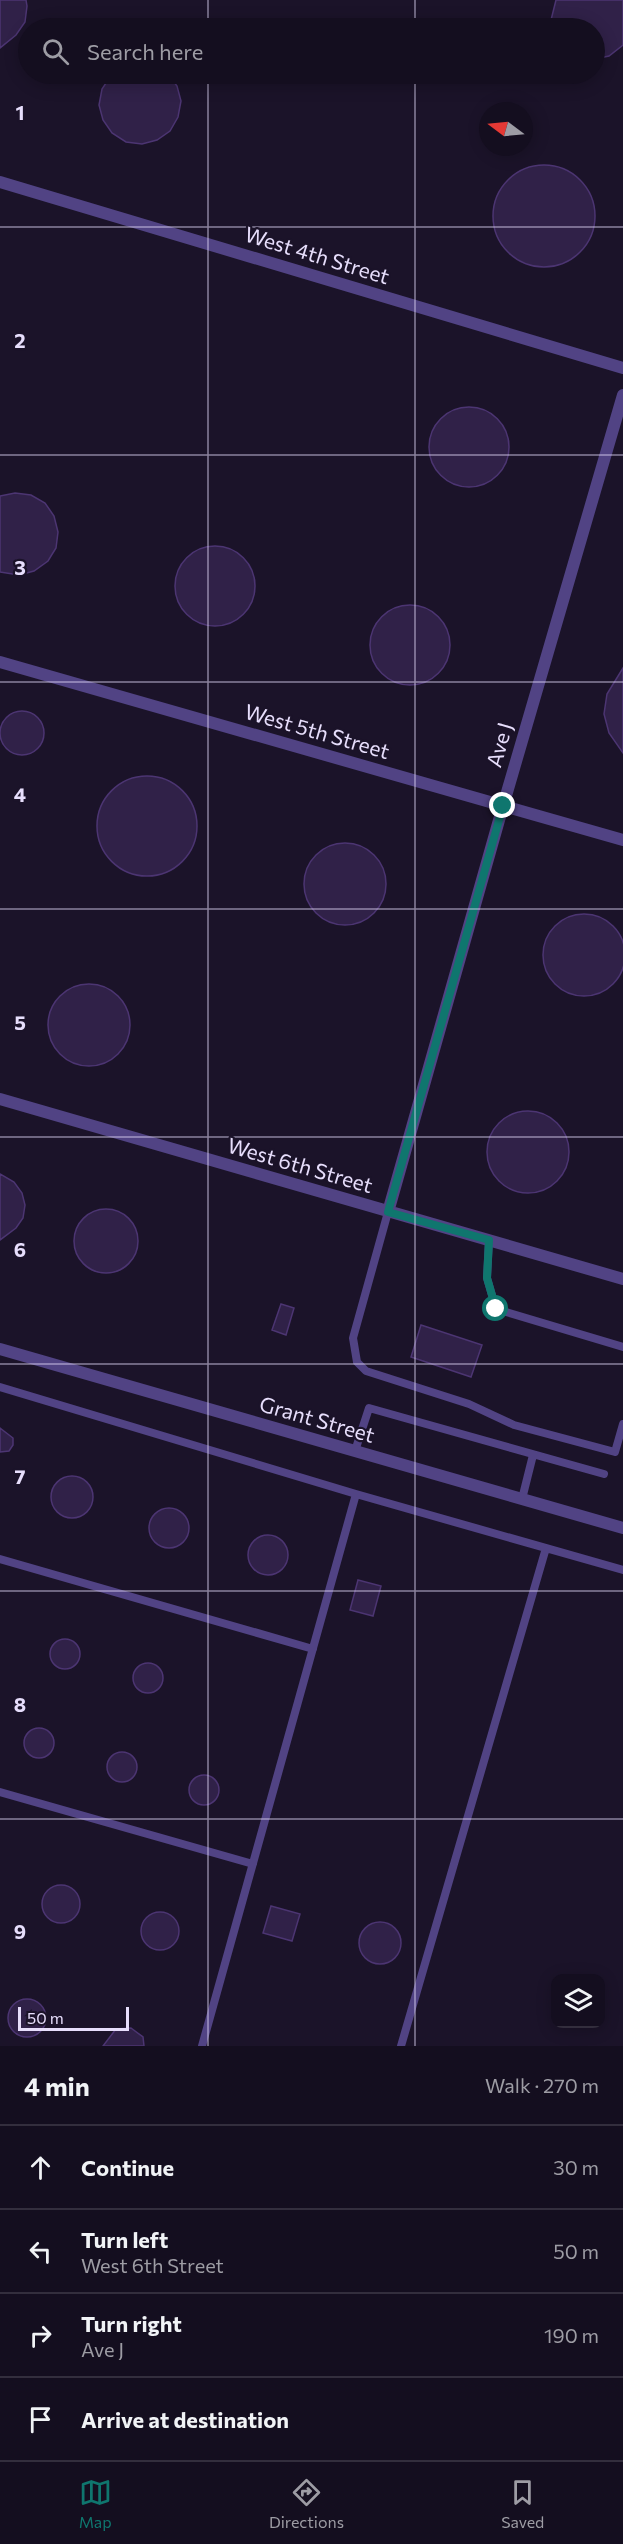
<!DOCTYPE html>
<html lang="en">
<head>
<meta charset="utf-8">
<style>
	:root { --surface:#140e1f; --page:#211c2c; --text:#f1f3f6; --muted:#9d9ca4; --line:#332e3d; --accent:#0f766e }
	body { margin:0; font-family:Commissioner,sans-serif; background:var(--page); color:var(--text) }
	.controls { position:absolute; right:18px; bottom:18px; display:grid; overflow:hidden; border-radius:12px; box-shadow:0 3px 15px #0003 }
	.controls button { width:54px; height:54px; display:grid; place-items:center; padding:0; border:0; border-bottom:2px solid var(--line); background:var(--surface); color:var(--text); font:30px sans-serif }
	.compass { position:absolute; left:479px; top:102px; width:54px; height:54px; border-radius:50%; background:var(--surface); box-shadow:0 3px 15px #0003; rotate:286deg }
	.scale { position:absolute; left:18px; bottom:15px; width:111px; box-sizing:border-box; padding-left:6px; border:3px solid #e7defc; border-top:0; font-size:16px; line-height:21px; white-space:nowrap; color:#e7defc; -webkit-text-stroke:4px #1b1329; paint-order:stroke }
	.stop { position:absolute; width:18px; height:18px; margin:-14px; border:4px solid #0f766e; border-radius:50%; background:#fff }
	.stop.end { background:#0f766e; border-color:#fff; box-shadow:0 2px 6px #0008 }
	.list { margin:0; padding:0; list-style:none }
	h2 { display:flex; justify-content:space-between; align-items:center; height:78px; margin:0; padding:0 24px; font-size:26px }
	h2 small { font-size:20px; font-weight:400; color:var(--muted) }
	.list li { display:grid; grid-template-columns:39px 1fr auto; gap:18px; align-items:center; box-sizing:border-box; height:84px; padding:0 24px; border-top:2px solid var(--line) }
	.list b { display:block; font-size:22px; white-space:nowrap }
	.list p { margin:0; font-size:20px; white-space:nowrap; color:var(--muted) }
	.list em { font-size:20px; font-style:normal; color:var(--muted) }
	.icon { flex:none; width:33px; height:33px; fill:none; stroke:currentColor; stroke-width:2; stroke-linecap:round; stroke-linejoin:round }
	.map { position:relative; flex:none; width:623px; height:2046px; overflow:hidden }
	.search { position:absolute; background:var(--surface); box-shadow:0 3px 15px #0003; left:18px; right:18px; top:18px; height:66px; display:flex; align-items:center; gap:15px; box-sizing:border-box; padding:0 21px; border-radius:33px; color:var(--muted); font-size:22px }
	.sheet { height:414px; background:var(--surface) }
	nav { display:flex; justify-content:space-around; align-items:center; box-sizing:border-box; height:84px; border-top:2px solid var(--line); background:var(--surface); font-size:16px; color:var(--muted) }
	nav a { display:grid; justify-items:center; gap:3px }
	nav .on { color:var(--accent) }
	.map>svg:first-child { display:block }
	.building { fill:#302148; stroke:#4c3572; stroke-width:1.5 }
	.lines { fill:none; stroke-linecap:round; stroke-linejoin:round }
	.service { stroke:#514384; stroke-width:8 }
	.minor { stroke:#514384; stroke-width:12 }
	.route { stroke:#0f766e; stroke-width:8 }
	.grid { fill:none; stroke:#e7defc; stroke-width:1.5; stroke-opacity:0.55 }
	.labels { text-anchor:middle; stroke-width:4.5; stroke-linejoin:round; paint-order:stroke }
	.street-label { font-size:21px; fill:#e7defc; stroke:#1b1329 }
	.grid-label { font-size:20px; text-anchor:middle; font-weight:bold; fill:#e7defc; stroke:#1b1329; stroke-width:4.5; stroke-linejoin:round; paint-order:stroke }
</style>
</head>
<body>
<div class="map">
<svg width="623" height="2046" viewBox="0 0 623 2046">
	<rect width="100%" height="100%" fill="#1b1329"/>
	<path class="building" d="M0 0H26L27 6 25 22 16 35 0 48Z
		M556 0H623V45L609 56 594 59V28H553L551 20Z
		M112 74H168L177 86 181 101 178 117 170 131 157 140 142 144 126 142 112 133 103 120 99 105 102 89Z
		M493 216a51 51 0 1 1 102 0a51 51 0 1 1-102 0Z
		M429 447a40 40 0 1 1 80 0a40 40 0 1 1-80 0Z
		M15 493 31 495 45 503 54 516 58 532 56 548 48 561 34 571 19 575 0 572V496Z
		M175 586a40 40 0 1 1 80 0a40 40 0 1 1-80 0Z
		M370 645a40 40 0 1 1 80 0a40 40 0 1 1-80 0Z
		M623 668V753L609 733 604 714 607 694Z
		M0 733a22 22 0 1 1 44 0a22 22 0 1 1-44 0Z
		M97 826a50 50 0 1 1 100 0a50 50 0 1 1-100 0Z
		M304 884a41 41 0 1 1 82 0a41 41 0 1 1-82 0Z
		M543 955a41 41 0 1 1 82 0a41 41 0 1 1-82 0Z
		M48 1025a41 41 0 1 1 82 0a41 41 0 1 1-82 0Z
		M487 1152a41 41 0 1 1 82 0a41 41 0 1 1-82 0Z
		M0 1174 14 1182 22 1193 25 1205 23 1218 16 1228 0 1240Z
		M74 1241a32 32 0 1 1 64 0a32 32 0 1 1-64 0Z
		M281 1304 294 1308 286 1335 272 1330Z
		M421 1325 482 1345 471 1377 411 1357Z
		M0 1428 13 1438V1445L9 1451 0 1452Z
		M51 1497a21 21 0 1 1 42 0a21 21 0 1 1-42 0Z
		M149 1528a20 20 0 1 1 40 0a20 20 0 1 1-40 0Z
		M248 1555a20 20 0 1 1 40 0a20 20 0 1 1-40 0Z
		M358 1580 381 1586 373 1616 350 1610Z
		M50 1654a15 15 0 1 1 30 0a15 15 0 1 1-30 0Z
		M133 1678a15 15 0 1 1 30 0a15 15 0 1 1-30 0Z
		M24 1743a15 15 0 1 1 30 0a15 15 0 1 1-30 0Z
		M107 1767a15 15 0 1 1 30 0a15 15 0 1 1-30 0Z
		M189 1790a15 15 0 1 1 30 0a15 15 0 1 1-30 0Z
		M42 1904a19 19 0 1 1 38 0a19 19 0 1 1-38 0Z
		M271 1906 300 1914 292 1941 263 1933Z
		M141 1931a19 19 0 1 1 38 0a19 19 0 1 1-38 0Z
		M359 1943a21 21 0 1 1 42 0a21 21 0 1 1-42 0Z
		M8 2018a19 19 0 1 1 38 0a19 19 0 1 1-38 0Z
		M131 2028 143 2037 144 2046H103L116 2029Z"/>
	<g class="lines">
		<path class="service" d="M388 1212 353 1338 357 1362 366 1371 469 1404 514 1425 615 1452 623 1424
			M489 1240 487 1278 496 1309 623 1347
			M0 1387 356 1494 623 1570
			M355 1451 369 1408 604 1474
			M522 1499 533 1455
			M0 1559 313 1649
			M0 1792 253 1864
			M202 2046 356 1494
			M401 2046 546 1548"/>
		<path class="minor" d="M0 182 623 368
			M0 662 623 840
			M0 1099 623 1279
			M388 1212 503 806 623 395
			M0 1349 623 1528"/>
	</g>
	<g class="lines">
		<path class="route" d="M496 1309 487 1278 489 1240 388 1212 503 806"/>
	</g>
	<path class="grid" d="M208 0V28M415 0V28M208 74V2046M415 74V2046M0 227H623M0 455H623M0 682H623M0 909H623M0 1137H623M0 1364H623M0 1591H623M0 1819H623"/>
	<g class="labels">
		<g class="street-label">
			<text transform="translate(317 256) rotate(17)" y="7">West 4th Street</text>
			<text transform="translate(317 732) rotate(16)" y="7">West 5th Street</text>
			<text transform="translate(500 745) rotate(-74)" y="7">Ave J</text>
			<text transform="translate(300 1166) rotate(16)" y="7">West 6th Street</text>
			<text transform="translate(317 1420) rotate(16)" y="7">Grant Street</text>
		</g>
	</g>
	<g class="grid-label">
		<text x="20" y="120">1</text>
		<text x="20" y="348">2</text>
		<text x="20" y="575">3</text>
		<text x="20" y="802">4</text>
		<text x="20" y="1030">5</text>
		<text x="20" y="1257">6</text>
		<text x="20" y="1484">7</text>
		<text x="20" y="1712">8</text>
		<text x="20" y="1939">9</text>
	</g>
</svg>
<div class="controls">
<button><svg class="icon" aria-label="layers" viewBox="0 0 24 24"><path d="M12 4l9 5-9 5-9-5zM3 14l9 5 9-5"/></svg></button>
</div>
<svg class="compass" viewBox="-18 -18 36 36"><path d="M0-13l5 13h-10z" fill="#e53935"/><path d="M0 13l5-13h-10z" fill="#9d9ca4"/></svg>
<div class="scale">50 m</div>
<div class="stop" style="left:496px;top:1309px"></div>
<div class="stop end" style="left:503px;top:806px"></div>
<div class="search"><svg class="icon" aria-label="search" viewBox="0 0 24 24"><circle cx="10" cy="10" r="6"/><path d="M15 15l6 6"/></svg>Search here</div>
</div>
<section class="sheet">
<h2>4 min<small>Walk · 270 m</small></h2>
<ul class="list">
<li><svg class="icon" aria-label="ahead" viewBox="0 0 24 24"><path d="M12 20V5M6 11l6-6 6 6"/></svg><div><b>Continue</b></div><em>30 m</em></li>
<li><svg class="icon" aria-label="left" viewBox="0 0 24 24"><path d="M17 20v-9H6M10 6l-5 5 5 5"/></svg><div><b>Turn left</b><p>West 6th Street</p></div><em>50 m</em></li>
<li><svg class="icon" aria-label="right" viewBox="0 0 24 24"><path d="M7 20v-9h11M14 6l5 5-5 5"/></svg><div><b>Turn right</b><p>Ave J</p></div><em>190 m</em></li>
<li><svg class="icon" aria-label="arrive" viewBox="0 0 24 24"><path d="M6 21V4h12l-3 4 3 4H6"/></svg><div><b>Arrive at destination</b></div></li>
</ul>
</section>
<nav>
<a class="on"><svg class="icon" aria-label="map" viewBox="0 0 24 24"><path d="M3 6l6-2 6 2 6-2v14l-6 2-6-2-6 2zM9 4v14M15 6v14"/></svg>Map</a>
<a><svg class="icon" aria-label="directions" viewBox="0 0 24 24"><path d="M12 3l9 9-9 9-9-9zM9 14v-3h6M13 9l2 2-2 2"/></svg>Directions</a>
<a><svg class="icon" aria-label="saved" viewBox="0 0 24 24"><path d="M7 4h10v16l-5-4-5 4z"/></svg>Saved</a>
</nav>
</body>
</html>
